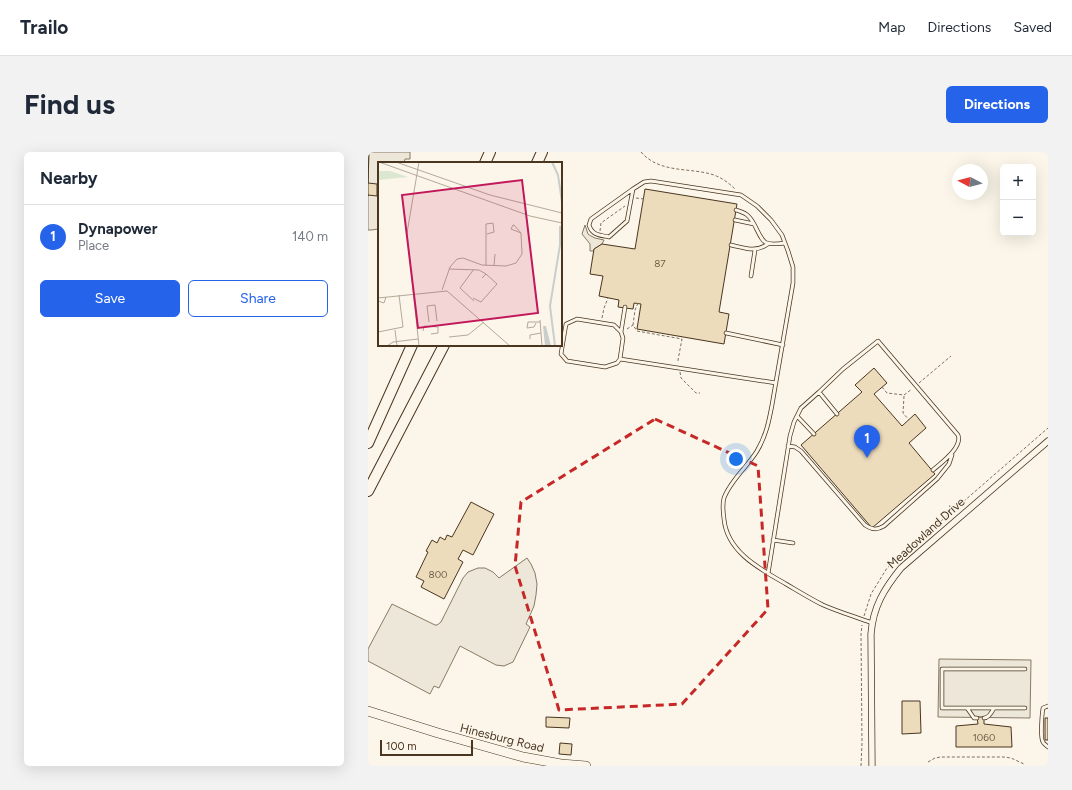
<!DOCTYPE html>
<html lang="en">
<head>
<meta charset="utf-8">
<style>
	:root { --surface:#fff; --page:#f2f2f3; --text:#1f2937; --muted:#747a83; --line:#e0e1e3; --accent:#2563eb }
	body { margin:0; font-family:Figtree,sans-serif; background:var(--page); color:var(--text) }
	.controls { position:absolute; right:12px; top:12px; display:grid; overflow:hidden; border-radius:6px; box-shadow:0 4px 16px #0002 }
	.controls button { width:36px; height:36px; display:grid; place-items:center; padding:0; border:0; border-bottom:1px solid var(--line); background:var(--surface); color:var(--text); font:20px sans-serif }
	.compass { position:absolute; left:584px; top:12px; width:36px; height:36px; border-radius:50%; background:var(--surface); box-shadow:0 4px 16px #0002; rotate:277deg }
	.scale { position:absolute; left:12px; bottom:10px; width:93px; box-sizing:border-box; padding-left:4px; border:2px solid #4a3520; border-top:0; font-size:11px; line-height:14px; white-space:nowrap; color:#4a3520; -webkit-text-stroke:3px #fbf6e9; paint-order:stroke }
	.you { position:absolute; left:368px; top:307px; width:14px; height:14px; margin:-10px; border:3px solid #fff; border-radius:50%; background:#1a73e8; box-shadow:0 0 0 6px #1a73e833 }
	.badge { display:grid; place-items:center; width:26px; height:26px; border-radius:50%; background:var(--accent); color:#fff; font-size:13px; font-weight:700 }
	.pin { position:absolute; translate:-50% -33px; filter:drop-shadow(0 1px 2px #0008) }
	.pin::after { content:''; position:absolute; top:21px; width:14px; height:12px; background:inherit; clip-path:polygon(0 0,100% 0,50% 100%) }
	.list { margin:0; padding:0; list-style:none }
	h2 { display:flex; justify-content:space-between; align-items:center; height:52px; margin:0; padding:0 16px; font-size:17px }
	h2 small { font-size:13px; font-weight:400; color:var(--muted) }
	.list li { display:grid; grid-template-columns:26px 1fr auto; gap:12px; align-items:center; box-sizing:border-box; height:64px; padding:0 16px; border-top:1px solid var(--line) }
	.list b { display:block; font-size:15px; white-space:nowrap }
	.list p { margin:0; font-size:13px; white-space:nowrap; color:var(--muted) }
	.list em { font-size:13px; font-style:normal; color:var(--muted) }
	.actions { display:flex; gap:8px; padding:12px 16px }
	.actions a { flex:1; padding:9px 0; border:1px solid var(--accent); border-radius:6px; text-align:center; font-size:14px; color:var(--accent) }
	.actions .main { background:var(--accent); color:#fff }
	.map { position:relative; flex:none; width:680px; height:614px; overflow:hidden; border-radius:6px }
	header { display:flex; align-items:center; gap:24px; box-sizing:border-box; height:56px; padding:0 20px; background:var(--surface); border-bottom:1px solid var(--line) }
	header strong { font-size:19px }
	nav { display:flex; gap:22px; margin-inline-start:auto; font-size:14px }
	.intro { display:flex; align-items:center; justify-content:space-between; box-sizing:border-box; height:96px; padding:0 24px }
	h1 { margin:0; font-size:28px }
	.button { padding:10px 18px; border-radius:6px; background:var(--accent); color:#fff; font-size:14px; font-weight:700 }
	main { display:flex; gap:24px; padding:0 24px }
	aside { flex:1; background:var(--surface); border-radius:6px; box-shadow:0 4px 16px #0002 }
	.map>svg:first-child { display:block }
	.parking { fill:#ede7d9; stroke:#887966 }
	.building { fill:#ecdcbc; stroke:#4a3520 }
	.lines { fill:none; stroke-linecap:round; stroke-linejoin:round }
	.service-casing { stroke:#4a3520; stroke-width:4.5 }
	.minor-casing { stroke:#4a3520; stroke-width:7 }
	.primary-casing { stroke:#4a3520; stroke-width:10 }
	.motorway-casing { stroke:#4a3520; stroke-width:12 }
	.path { stroke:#7f6f5c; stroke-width:1; stroke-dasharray:3 2; stroke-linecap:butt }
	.service { stroke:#fbf6e9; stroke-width:3 }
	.minor { stroke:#fbf6e9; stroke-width:5.5 }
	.primary { stroke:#fbf6e9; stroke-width:9 }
	.motorway { stroke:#fbf6e9; stroke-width:10 }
	.marked { fill:none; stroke:#c62828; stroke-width:3; stroke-dasharray:8 5; stroke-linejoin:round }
	.labels { text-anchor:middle; stroke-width:3; stroke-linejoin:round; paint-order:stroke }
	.number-label { font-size:10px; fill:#725f47 }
	.street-label { font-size:12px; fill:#4a3520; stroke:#fbf6e9 }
	.inset-river { fill:none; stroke:#c9cecd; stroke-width:2 }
	.inset-road { fill:none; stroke:#b4a999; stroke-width:1 }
	.view { fill:#c2185b; fill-opacity:0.15; stroke:#c2185b; stroke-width:2 }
	.inset-edge { fill:none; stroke:#4a3520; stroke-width:2 }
</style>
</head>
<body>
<header>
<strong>Trailo</strong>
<nav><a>Map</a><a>Directions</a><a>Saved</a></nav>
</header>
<div class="intro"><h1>Find us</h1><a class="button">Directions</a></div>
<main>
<aside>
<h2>Nearby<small></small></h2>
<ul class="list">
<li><span class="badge">1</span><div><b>Dynapower</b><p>Place</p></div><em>140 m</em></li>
</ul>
<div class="actions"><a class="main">Save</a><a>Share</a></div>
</aside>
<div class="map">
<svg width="680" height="614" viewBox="0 0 680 614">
	<rect width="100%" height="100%" fill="#fbf6e9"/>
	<path class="parking" d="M0 0H42V7H37L36 11H11V77L3 78H0Z
		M217 73 220 82 223 84 227 86 236 88 234 92 226 97V99H222V92L214 82Z
		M159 406 163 412 167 421 169 432 168 443 166 454 158 472 162 475 145 510 136 514 128 513 92 494 71 536 66 534 62 542 0 509V497L24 452 67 473H69L73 470 95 426 100 420 110 416H117L125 420 131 426Z
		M571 507 663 508 662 566 570 565Z"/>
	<path class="building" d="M0 0H1L0 31 9 32V44L0 43V44Z
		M277 37 369 52 351 160 361 162 356 192 269 177 273 152 266 151 265 157 250 155 251 148 231 144 235 124 222 122 226 97 234 92 267 97Z
		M506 216 519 231 506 242 534 274 547 262 558 276 541 291 567 322 504 376 433 293 494 240 487 233Z
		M103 350 126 362 105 403 95 398 90 407 95 410 76 447 53 435 56 429 48 425 60 400 58 399 64 388 69 391 72 385 77 388 79 383 84 385Z
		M534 549H552L553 581 534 582Z
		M178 565 202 566 201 576 178 575Z
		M609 565H616V572L643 575 644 595H588V574L610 572Z
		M677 566H680V588H677Z
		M192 591 204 592 203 603 191 602Z"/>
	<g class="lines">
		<g class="service-casing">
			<path id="service" d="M265 37 276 30 283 29 373 43 389 54 403 68 414 83 420 99 425 115V131L404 253C401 269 398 284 389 299 380 314 362 329 356 346 354 353 355 360 356 367 359 400 392 417 418 432 430 439 443 447 455 453 471 460 488 465 504 471
				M265 37 259 69 241 85C231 83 224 83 221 73L223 67Z
				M368 58C378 61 381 63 386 72
				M367 68 386 72C396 91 394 94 417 91
				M363 93C377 96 387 101 400 92
				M383 124 387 98
				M209 167 246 173 253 180 255 186 252 207 249 211 237 215 199 209 193 202 198 172Z
				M253 180 257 155
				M358 181 415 193
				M252 207 408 231
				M451 240 475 217 510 189 590 283C595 295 573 311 565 318
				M429 264 446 282
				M420 294 427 295 433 299 497 373C504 378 509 378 516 374L569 327 581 312 584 303
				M405 388 425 391
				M400 422 422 284 426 270 433 256 451 240 469 262
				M680 554 675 556C674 562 672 586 675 590 675 591 679 594 680 595
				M599 556 606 566H609
				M657 556H574V517H657
				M616 566C621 566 624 560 626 556"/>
		</g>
		<g class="minor-casing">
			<path id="minor" d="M504 614 503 482C505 455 516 437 533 416L680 289"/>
		</g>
		<g class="primary-casing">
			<path id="primary" d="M0 559 70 581 155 605 193 612 218 614"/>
		</g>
		<g class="motorway-casing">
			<path id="motorway" d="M117 11 122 0
				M169 11 174 0
				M0 291 44 193
				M0 339 76 193"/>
		</g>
		<path class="path" d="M273 0C292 22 322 15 346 23 354 26 361 31 367 37
			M268 46 276 47
			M232 79 233 71 257 54
			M270 151 267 158 265 173 269 179 314 187 310 208V211
			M234 166 236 156 240 146
			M259 177 265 173
			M312 220 313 226 328 241H332
			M551 231 583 204
			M514 235 519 241 536 243 544 237
			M536 244 535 261 541 268
			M496 464 503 442 519 416 680 276
			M560 610 567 606 573 605H636L643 606 656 612
			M493 614 494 591 493 482 494 473"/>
		<use href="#service" class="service"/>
		<use href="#minor" class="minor"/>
		<use href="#primary" class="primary"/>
		<use href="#motorway" class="motorway"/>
	</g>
	<path class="marked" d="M287 267 390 314 400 457 314 552 191 558 147 414 153 350Z"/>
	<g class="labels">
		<g class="number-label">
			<text x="292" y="115">87</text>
			<text x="70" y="426">800</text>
			<text x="616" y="589">1060</text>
		</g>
		<g class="street-label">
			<text transform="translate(558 381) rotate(-42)" y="4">Meadowland Drive</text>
			<text transform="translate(134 586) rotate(14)" y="4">Hinesburg Road</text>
		</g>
	</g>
	<g transform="translate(10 10)">
		<rect width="184" height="184" fill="#fbf6e9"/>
		<path d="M0 9H12L30 15 0 18Z" fill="#dce7d0"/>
		<path d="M165 164H168L173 184H167Z" fill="#c9cecd"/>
		<path class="inset-river" d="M174 0 180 13 184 40M177 184 172 144 182 83V64"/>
		<path class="inset-road" d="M1 0 152 54 184 61M18 0 112 33 184 51M41 0 29 71 41 184M135 63H136L143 71 133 67ZM108 104V62L115 61 116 70 109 72M116 104 117 92M71 107 101 108 108 112 104 116M64 128 72 105 79 97 85 96 104 103 128 104 138 101 144 92 143 71M0 136 69 129 132 184M95 136 103 140 119 122 108 112M0 139 6 141 8 135M96 139 82 126 96 107M162 158 164 184M51 160 49 144 57 143 59 159M158 161 156 165 149 166 150 160H162M17 168 19 184M45 169 46 164 60 165V171L53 172M0 170 25 165 21 133M71 175 90 173 106 160M152 177V173L163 171M9 184 15 180 40 177"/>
		<path class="view" d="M144 18 160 151 40 166 24 33Z"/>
		<rect width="184" height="184" class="inset-edge"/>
	</g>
</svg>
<div class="controls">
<button>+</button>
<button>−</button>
</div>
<svg class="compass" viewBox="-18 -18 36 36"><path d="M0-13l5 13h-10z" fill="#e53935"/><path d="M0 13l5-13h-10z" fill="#747a83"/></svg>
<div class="scale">100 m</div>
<div class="you"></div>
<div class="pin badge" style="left:499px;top:306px">1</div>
</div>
</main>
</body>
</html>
